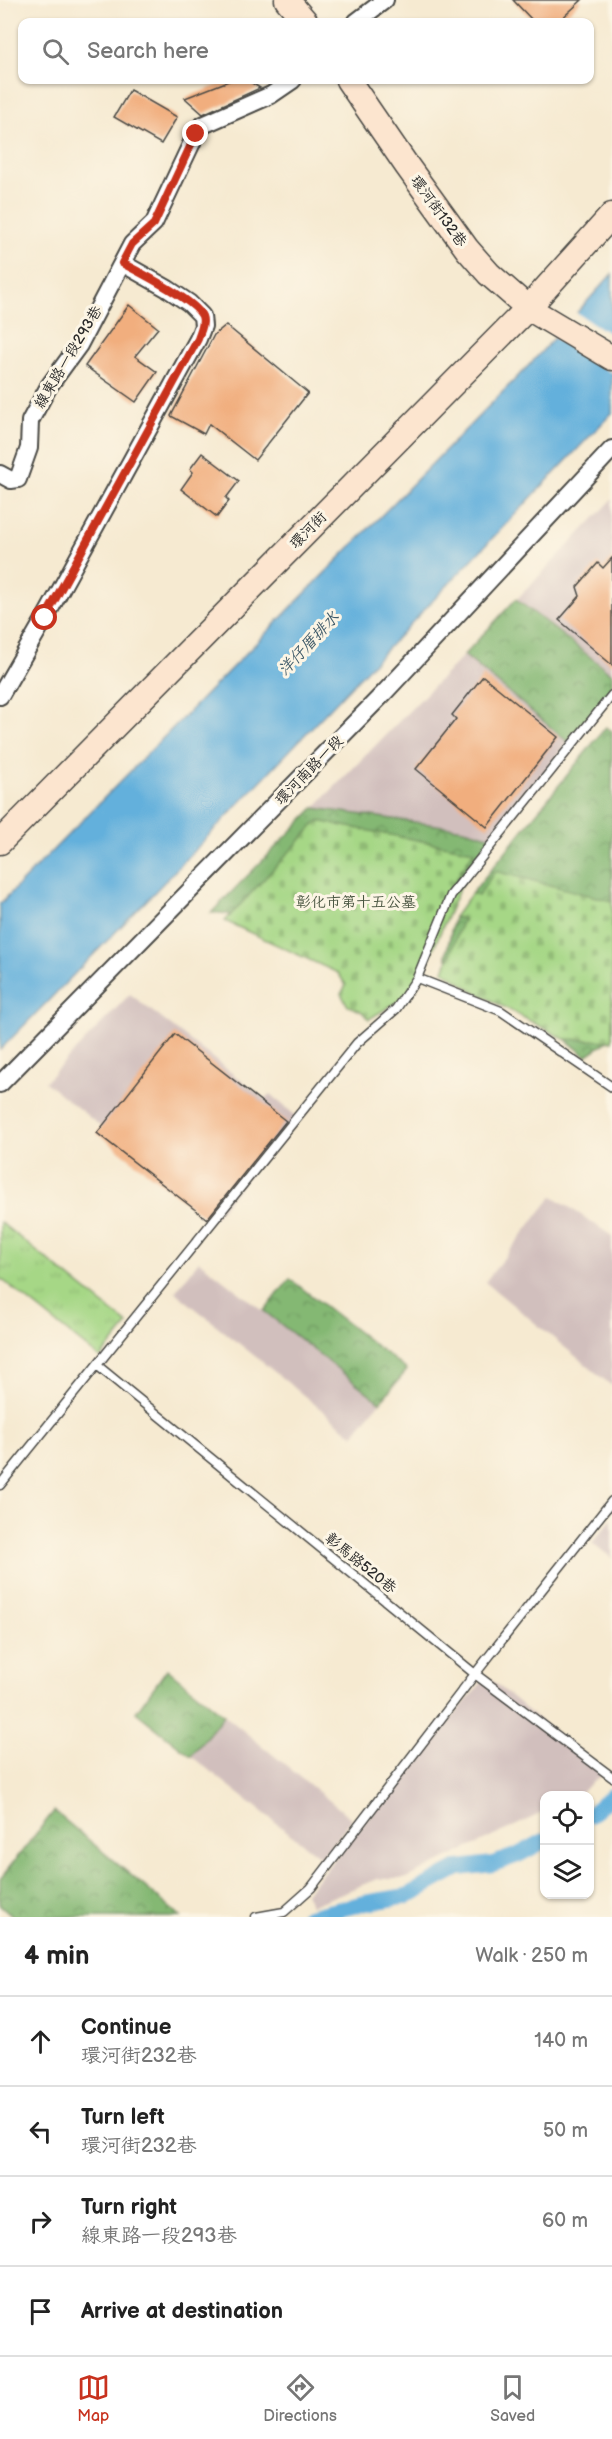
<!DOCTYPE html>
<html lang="en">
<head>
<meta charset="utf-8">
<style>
	:root { --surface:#fff; --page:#f6f6f6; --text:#222; --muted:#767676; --line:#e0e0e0; --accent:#c8321e }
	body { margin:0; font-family:"Balsamiq Sans","LXGW WenKai TC",sans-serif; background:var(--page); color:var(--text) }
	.controls { position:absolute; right:18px; bottom:18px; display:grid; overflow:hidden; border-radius:12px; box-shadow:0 2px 4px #0004 }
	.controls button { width:54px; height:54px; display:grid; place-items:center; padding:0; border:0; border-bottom:2px solid var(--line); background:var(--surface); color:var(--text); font:30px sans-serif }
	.stop { position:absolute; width:18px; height:18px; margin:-14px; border:4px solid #c8321e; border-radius:50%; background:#fff }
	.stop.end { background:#c8321e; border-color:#fff; box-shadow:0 2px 6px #0008 }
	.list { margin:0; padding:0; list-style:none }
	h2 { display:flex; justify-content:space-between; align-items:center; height:78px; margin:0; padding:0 24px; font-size:26px }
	h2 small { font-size:20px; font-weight:400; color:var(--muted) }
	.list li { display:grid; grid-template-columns:39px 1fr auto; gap:18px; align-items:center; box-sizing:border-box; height:90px; padding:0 24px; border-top:2px solid var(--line) }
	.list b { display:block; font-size:22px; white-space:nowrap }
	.list p { margin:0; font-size:20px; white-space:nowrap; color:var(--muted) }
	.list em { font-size:20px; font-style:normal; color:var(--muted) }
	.icon { flex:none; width:33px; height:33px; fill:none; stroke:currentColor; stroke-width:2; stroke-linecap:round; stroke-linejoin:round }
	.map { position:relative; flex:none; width:612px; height:1917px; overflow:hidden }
	.search { position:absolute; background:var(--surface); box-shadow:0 2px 4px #0004; left:18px; right:18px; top:18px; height:66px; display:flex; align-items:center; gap:15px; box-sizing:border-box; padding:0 21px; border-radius:12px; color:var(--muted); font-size:22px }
	.sheet { height:438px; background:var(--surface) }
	nav { display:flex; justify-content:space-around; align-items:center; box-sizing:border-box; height:84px; border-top:2px solid var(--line); background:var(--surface); font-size:16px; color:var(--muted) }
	nav a { display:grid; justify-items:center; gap:3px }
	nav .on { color:var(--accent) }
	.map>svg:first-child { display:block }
	.industrial { fill:#d1bfbd }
	.grass { fill:url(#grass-tufts); stroke:#688158; stroke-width:1.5 }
	.forest { fill:url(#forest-crowns); stroke:#58724f; stroke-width:1.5 }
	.cemetery { fill:url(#cemetery-stones); stroke:#688158; stroke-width:1.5 }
	.water { fill:#63b0dc; stroke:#476e84; stroke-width:1.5 }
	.pier { fill:#f6ead1 }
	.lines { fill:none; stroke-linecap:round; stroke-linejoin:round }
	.canal { stroke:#63b0dc; stroke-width:16 }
	.building { fill:#f1ae7e }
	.lane-casing { stroke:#494844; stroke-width:11 }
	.street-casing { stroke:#494844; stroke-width:20 }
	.secondary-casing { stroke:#494844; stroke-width:27 }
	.lane { stroke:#fff; stroke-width:8 }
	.street { stroke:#fff; stroke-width:16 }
	.secondary { stroke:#fce5cf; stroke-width:24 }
	.route { stroke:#c8321e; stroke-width:8 }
	.labels { text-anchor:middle; stroke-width:6; stroke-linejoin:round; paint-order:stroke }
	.street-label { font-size:15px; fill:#2b2b2b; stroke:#fcf5e5 }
	.park-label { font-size:15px; fill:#4a5642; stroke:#fcf5e5 }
	.water-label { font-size:16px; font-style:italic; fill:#3f5a69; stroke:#fcf5e5 }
</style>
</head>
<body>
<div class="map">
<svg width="612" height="1917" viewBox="0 0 612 1917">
	<defs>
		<pattern id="grass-tufts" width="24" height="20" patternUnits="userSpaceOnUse" patternTransform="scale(1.5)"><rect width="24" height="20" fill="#a6d786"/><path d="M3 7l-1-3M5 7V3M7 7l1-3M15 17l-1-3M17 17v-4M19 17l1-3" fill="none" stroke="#8fb974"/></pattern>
		<pattern id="forest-crowns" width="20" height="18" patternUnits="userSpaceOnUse" patternTransform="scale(1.5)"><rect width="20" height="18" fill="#84b873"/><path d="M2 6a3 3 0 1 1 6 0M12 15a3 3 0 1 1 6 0" fill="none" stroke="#6c965f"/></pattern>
		<pattern id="cemetery-stones" width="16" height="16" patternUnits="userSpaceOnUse" patternTransform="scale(1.5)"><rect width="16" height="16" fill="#a6d786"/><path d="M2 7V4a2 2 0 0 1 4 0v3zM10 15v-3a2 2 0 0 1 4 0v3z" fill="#8fb974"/></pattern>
	</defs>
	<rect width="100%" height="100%" fill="#fcf5e5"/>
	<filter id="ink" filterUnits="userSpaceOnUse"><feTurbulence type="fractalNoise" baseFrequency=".0167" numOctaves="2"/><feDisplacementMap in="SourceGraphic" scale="12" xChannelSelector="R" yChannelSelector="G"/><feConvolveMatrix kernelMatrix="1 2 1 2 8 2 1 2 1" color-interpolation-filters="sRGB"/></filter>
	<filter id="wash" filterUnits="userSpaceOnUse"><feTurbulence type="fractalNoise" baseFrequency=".008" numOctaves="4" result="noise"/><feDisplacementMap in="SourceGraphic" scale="24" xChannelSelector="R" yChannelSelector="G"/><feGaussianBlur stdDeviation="1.35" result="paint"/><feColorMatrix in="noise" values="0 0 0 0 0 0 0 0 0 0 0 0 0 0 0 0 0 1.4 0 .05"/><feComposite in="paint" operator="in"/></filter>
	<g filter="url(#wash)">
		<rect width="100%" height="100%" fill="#f6ead1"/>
		<path class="industrial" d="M612 500V674L517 599Z
			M464 655 568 742 495 838 464 829 314 808Z
			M130 994 265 1099 270 1094 297 1117 215 1217 45 1082Z
			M553 1196 612 1236V1386L485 1282Z
			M199 1261 380 1402 353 1435 175 1292Z
			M612 1519V1558L592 1543Z
			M487 1676 603 1774 577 1795 544 1796V1812L404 1879H377L310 1906 306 1893Z
			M224 1715 352 1819 321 1858 191 1756Z"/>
		<path class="grass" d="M0 1222 128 1324 100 1358 0 1278Z"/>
		<path class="forest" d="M516 599 612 674V690L568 742 464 655Z
			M606 727 612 731V1038L586 1056 539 1018 453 973 446 956 454 917 492 925 499 911 472 893Z
			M314 808 464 829 495 838 460 887 427 876 319 916 298 955C270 942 244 909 211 913Z
			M290 1279 407 1370 380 1402 264 1311Z
			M167 1669 224 1715 191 1756 136 1712Z
			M54 1811 181 1917H14L0 1905V1879Z"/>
		<path class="cemetery" d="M318 821 474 851 453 884 460 887 421 977 404 998 369 1019 361 1011 348 1006 341 994 346 985 338 973 225 921Z
			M495 871 612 901V1041L564 1039 472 990 444 971 463 919 454 917 472 893 478 896Z"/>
		<path class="water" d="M612 274V413L147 900 0 1050V904L534 360Z"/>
		<path class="pier" d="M574 311 612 335V373L552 336Z"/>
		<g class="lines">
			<path class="canal" d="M590 1815 612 1796
				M308 1917 365 1903 407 1896 458 1868 493 1864 518 1855 544 1841"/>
		</g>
		<g id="blocks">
			<path class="building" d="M513 0H582L558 22H534Z
				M231 80H247L260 88 203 114 185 98Z
				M130 90 177 117 161 144 114 117Z
				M129 305 158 328 135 356 157 372 136 402 85 366Z
				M226 325 308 393 255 460 209 424 204 434 171 416 214 335Z
				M202 453 239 481 226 498 229 501 217 517 181 489 193 472 190 469Z
				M612 558V665L559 620 580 596 577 587 598 563 603 568Z
				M483 676 558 737 487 827 416 769 456 719 452 715Z
				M175 1034 286 1121 207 1219 97 1133Z"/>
		</g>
	</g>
	<g filter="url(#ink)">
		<use href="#blocks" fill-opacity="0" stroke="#494844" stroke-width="1.5"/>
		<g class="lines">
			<g class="lane-casing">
				<path id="lane" d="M417 978 501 1011 612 1087
					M98 1366 475 1674 612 1777
					M0 1485 357 1043 396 1009 417 978 451 895 612 695
					M256 1917 284 1912 311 1888 475 1674 612 1501"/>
			</g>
			<g class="street-casing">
				<path id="street" d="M356 22 385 0
					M0 474 11 480 18 479 29 448 30 421 49 386 79 345 132 244 154 223 196 134 203 125 271 95 293 80
					M0 696 45 618 198 339 203 326 202 316 189 303 168 289 122 263
					M0 1084 384 693 612 449"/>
			</g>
			<g class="secondary-casing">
				<path id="secondary" d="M287 0 306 22
					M348 80 407 166 467 249 489 274 528 308 612 358
					M0 842 528 308 612 215"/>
			</g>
			<use href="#lane" class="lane"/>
			<use href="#street" class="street"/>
			<use href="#secondary" class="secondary"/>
		</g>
	</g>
	<g class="lines" filter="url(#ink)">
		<path class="route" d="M45 618 198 339C200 332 205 324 202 316 195 300 139 272 122 263L132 244 154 224 196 134"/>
	</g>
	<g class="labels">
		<g class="street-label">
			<text transform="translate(439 211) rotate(54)" y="5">環河街132巷</text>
			<text transform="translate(68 357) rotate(-59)" y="5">線東路一段293巷</text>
			<text transform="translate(308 530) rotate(-45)" y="5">環河街</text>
			<text transform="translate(309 770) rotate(-46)" y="5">環河南路一段</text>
			<text transform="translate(361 1563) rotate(39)" y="5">彰馬路520巷</text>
		</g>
		<g class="park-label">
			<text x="356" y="907">彰化市第十五公墓</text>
		</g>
		<g class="water-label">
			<text transform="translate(308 643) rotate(-47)" y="6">洋仔厝排水</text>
		</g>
	</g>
</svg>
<div class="controls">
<button><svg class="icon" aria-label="locate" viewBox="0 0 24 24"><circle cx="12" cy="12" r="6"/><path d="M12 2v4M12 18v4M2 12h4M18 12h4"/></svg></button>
<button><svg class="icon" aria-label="layers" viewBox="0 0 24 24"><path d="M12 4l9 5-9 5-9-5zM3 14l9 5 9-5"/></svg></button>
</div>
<div class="stop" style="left:45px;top:618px"></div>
<div class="stop end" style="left:196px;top:134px"></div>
<div class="search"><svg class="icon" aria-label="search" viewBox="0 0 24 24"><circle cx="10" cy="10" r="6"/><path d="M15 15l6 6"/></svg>Search here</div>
</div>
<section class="sheet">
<h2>4 min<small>Walk · 250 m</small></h2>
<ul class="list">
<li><svg class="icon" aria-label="ahead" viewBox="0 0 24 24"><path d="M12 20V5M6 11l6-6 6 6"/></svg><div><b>Continue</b><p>環河街232巷</p></div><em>140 m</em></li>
<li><svg class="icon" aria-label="left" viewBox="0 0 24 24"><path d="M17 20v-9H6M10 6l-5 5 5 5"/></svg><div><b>Turn left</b><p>環河街232巷</p></div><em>50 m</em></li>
<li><svg class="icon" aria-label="right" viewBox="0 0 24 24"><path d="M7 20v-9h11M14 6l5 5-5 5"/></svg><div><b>Turn right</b><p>線東路一段293巷</p></div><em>60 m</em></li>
<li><svg class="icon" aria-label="arrive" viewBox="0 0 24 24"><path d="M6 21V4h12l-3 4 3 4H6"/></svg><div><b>Arrive at destination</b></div></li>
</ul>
</section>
<nav>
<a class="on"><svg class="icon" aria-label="map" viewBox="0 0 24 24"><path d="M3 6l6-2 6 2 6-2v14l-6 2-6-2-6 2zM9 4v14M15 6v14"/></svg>Map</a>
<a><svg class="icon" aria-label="directions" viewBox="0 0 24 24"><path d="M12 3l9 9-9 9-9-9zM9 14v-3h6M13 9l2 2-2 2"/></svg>Directions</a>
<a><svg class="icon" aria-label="saved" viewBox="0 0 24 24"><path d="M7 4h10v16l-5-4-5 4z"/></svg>Saved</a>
</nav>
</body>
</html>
